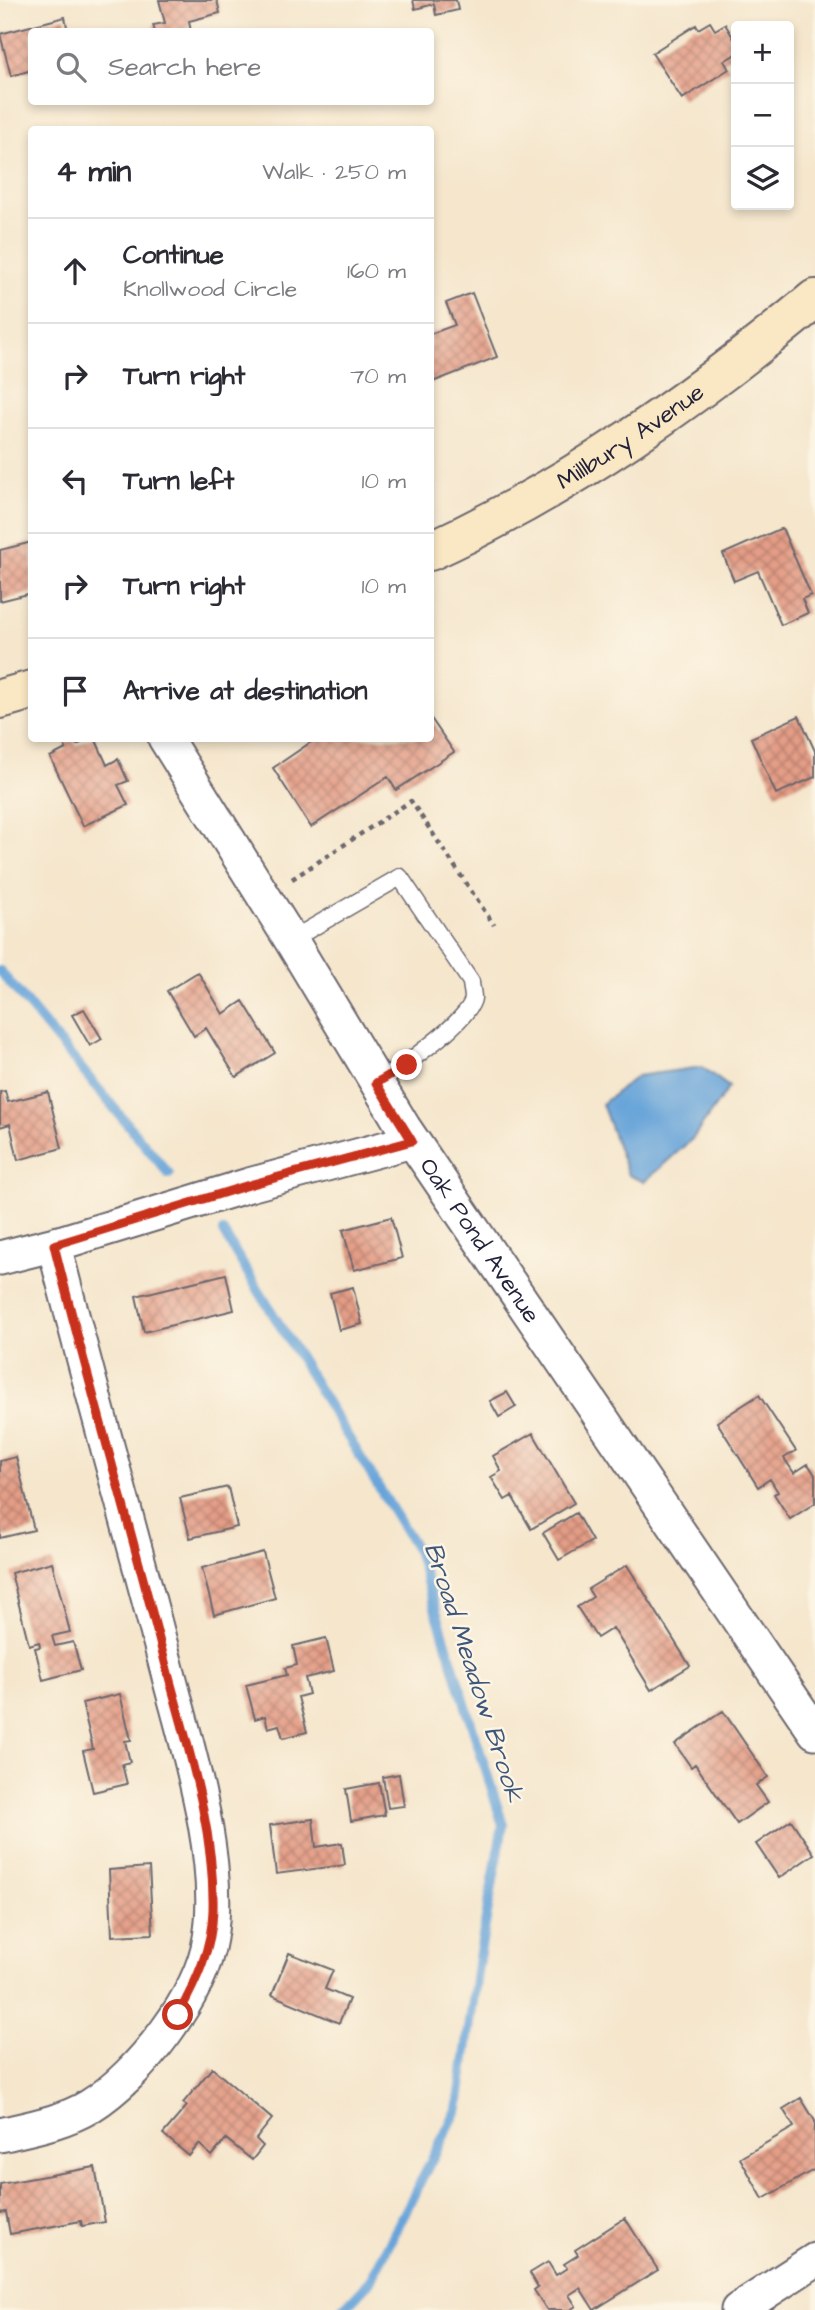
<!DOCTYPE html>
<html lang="en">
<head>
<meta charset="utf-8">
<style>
	:root { --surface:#fff; --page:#f7f7f7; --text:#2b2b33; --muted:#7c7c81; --line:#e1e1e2 }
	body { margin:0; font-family:"Architects Daughter",sans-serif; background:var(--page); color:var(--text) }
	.controls { position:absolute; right:21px; top:21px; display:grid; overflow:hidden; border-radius:7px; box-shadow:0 4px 10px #0003 }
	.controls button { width:63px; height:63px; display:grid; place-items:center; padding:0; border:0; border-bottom:2px solid var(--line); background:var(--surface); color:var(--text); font:35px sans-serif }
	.stop { position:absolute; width:21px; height:21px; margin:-16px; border:5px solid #c8321e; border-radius:50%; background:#fff }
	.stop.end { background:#c8321e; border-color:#fff; box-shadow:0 2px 7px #0008 }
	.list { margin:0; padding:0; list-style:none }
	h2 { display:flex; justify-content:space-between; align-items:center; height:91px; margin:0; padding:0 28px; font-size:30px }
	h2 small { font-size:23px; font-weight:400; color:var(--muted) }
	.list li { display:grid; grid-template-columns:46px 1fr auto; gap:21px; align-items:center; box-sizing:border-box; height:105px; padding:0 28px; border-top:2px solid var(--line) }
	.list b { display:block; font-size:26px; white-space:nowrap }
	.list p { margin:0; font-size:23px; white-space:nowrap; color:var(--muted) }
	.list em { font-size:23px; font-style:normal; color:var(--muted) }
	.icon { flex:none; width:38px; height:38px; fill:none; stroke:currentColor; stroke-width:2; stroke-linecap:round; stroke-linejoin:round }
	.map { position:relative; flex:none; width:815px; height:2310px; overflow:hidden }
	.search { position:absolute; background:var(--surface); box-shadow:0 4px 10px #0003; left:28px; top:28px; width:406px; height:77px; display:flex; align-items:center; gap:18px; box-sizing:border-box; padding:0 24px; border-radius:7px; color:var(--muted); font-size:26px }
	.panel { position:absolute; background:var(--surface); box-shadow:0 4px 10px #0003; left:28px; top:126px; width:406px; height:616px; border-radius:7px }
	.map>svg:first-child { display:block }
	.water { fill:#67a4d9; stroke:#44638a; stroke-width:2 }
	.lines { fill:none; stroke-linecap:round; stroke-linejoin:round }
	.stream { stroke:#67a4d9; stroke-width:10 }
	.building { fill:url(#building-cross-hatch) }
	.service-casing { stroke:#6c676e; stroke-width:19 }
	.minor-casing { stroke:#6c676e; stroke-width:37 }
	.secondary-casing { stroke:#6c676e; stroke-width:42 }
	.path { stroke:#6c676e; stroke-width:4.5; stroke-dasharray:5 5; stroke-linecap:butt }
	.service { stroke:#fff; stroke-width:16 }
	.minor { stroke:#fff; stroke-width:33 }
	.secondary { stroke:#fae7c3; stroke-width:38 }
	.route { stroke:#c8321e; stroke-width:9 }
	.labels { text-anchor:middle; stroke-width:5; stroke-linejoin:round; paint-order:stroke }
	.street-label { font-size:24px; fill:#22223b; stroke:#fcf5e5 }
	.water-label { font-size:26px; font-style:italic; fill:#3e567a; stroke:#fcf5e5 }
</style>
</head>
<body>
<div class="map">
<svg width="815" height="2310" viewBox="0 0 815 2310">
	<defs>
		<pattern id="building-cross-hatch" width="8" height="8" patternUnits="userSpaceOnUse" patternTransform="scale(1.75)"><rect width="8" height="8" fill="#e49d86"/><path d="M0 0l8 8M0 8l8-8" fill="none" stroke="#b8806f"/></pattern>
	</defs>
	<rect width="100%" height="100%" fill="#fcf5e5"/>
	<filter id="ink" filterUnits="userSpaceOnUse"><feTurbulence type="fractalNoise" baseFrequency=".0143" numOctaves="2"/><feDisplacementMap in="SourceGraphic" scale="14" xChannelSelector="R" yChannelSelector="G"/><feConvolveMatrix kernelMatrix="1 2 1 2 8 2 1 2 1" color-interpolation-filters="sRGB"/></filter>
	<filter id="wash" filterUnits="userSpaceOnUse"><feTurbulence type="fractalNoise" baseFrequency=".00686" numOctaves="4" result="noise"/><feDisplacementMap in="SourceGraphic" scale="28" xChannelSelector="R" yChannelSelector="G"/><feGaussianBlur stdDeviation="1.57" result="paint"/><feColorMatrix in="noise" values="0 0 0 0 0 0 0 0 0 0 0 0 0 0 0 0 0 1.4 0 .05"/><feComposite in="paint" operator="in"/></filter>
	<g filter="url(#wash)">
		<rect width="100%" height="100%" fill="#f5e6cc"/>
		<path class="water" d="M702 1067 729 1087 693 1138 644 1182 628 1175 602 1104 637 1076Z"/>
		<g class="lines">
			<path class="stream" d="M0 971 169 1174
				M223 1232 417 1550 503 1825 479 1958 458 2108 370 2281 343 2310"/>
		</g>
		<g id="blocks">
			<path class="building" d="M159 0H217L220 13 189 21 191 32H155L153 25 165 23Z
				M413 0H456L458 10 436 15 434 4 415 9Z
				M65 17 68 32H32V70L11 76 0 34Z
				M710 22 715 30 725 24 736 42V54L724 61 729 69 682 99 652 53 696 25 698 29Z
				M472 293 497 357 430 383V334L455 325 446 303Z
				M782 528 811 595 802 599 808 613 781 625 758 571 734 581 723 554Z
				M32 542V593L0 601V550Z
				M799 716 815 751V777L776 794 751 738Z
				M430 717 454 752 396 790 388 777 311 827 273 768 317 738H430Z
				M91 738H95L107 765 118 759 128 781 118 785 128 805 83 826 50 757 66 749 64 744 74 739 77 745Z
				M198 972 223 1014 243 1001 275 1053 236 1077 206 1028 194 1036 167 991Z
				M84 1009 102 1039 90 1046 72 1015Z
				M5 1091 8 1102 48 1092 62 1148 18 1160 10 1124 0 1127V1092Z
				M391 1217 402 1258 354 1270 343 1230Z
				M226 1274 234 1310 144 1332 136 1296Z
				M353 1287 362 1324 339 1330 330 1293Z
				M507 1392 516 1407 499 1417 490 1401Z
				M759 1395 796 1451 784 1458 794 1473 808 1464 815 1475V1503L790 1519 774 1494 778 1492 770 1479 758 1487 717 1422Z
				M533 1433 574 1503 531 1529 512 1496 505 1500 491 1477 501 1471 493 1456Z
				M16 1457 34 1530 0 1538V1461Z
				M228 1487 237 1527 190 1538 180 1498Z
				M576 1513 592 1541 559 1560 543 1533Z
				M263 1552 275 1598 214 1615 202 1568Z
				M52 1562 70 1632 52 1636 55 1646 73 1642 81 1670 43 1680 35 1648 40 1647 39 1642 29 1645 11 1573Z
				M627 1565 690 1666 651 1690 613 1628 597 1638 577 1607 593 1597 588 1589Z
				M326 1638 334 1671 305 1678 309 1694 298 1697 307 1732 283 1738 279 1725 268 1728 265 1716 255 1719 246 1685 287 1675 285 1668 297 1665 293 1646Z
				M120 1694 131 1740 125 1741 130 1762 122 1764 127 1784 93 1792 83 1751 93 1749 82 1703Z
				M723 1711 768 1777 756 1785 768 1802 737 1824 695 1764 691 1767 675 1744Z
				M399 1774 404 1806 388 1808 383 1777Z
				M379 1783 385 1815 351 1821 346 1789Z
				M313 1819 316 1847 342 1843 345 1865 276 1874 270 1825Z
				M791 1820 814 1854 779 1878 756 1844Z
				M149 1867 153 1934 112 1936 109 1870Z
				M289 1953 333 1970 325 1989 349 1999 339 2023 272 1995Z
				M212 2068 272 2119 256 2139 263 2146 252 2160 226 2139 212 2156 199 2144 189 2156 163 2134 187 2106 183 2103Z
				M801 2098 815 2121V2169L763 2199 740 2158 794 2127 783 2109Z
				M95 2167 105 2222 82 2226 81 2221 10 2234 6 2212 0 2213V2184Z
				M625 2218 658 2270 594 2310 580 2288 569 2295 576 2306 570 2310H547L534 2290 538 2287 530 2273 548 2262 556 2275 567 2268 564 2264 578 2255 575 2250Z"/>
		</g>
	</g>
	<g filter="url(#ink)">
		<use href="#blocks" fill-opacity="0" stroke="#6c676e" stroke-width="2"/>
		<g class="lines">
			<g class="service-casing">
				<path id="service" d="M291 940 400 877 471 982C471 986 473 993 473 998 471 1020 396 1071 376 1083"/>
			</g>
			<g class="minor-casing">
				<g id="minor">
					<path id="s1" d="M165 738 291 940 404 1128 815 1732"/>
					<path d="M0 1258 63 1242 249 1185 412 1141"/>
					<path d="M0 2135C30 2128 64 2122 90 2106 140 2075 201 1996 210 1938 223 1859 188 1750 168 1673 131 1530 90 1388 54 1245"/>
					<path d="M738 2310 815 2260"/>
				</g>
			</g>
			<g class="secondary-casing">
				<g id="secondary">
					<path id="s2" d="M430 551C570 487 697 397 815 299"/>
					<path d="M0 699 32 690"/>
				</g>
			</g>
			<path class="path" d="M292 879 411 801 494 925"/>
			<use href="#service" class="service"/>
			<use href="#minor" class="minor"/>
			<use href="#secondary" class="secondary"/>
		</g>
	</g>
	<g class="lines" filter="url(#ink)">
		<path class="route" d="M178 2015C196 1982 212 1949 213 1910 215 1828 187 1745 166 1666 130 1525 89 1386 54 1245L249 1185 412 1141 376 1083 407 1065"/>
	</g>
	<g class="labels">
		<g class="street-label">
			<text dy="8" stroke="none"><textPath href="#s2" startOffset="231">Millbury Avenue</textPath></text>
			<text dy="8" stroke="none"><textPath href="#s1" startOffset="593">Oak Pond Avenue</textPath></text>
		</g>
		<g class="water-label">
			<text transform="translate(475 1672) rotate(72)" y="9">Broad Meadow Brook</text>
		</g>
	</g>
</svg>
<div class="controls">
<button>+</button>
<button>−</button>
<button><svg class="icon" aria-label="layers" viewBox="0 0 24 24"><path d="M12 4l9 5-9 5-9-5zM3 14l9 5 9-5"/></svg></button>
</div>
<div class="stop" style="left:178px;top:2015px"></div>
<div class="stop end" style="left:407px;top:1065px"></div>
<div class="search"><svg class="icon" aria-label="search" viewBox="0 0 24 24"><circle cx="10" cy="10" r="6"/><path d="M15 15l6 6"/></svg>Search here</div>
<section class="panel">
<h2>4 min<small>Walk · 250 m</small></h2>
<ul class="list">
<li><svg class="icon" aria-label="ahead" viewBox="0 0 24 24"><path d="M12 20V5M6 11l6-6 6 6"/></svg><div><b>Continue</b><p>Knollwood Circle</p></div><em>160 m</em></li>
<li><svg class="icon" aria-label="right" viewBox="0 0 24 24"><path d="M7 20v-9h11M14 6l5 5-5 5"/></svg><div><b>Turn right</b></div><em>70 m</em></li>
<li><svg class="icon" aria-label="left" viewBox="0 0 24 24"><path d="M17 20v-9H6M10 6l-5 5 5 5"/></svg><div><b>Turn left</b></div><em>10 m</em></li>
<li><svg class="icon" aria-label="right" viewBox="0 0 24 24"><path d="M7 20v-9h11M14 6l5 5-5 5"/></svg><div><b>Turn right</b></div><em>10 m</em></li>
<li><svg class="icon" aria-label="arrive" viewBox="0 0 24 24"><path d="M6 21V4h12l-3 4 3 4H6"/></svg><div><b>Arrive at destination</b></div></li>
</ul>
</section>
</div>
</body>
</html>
